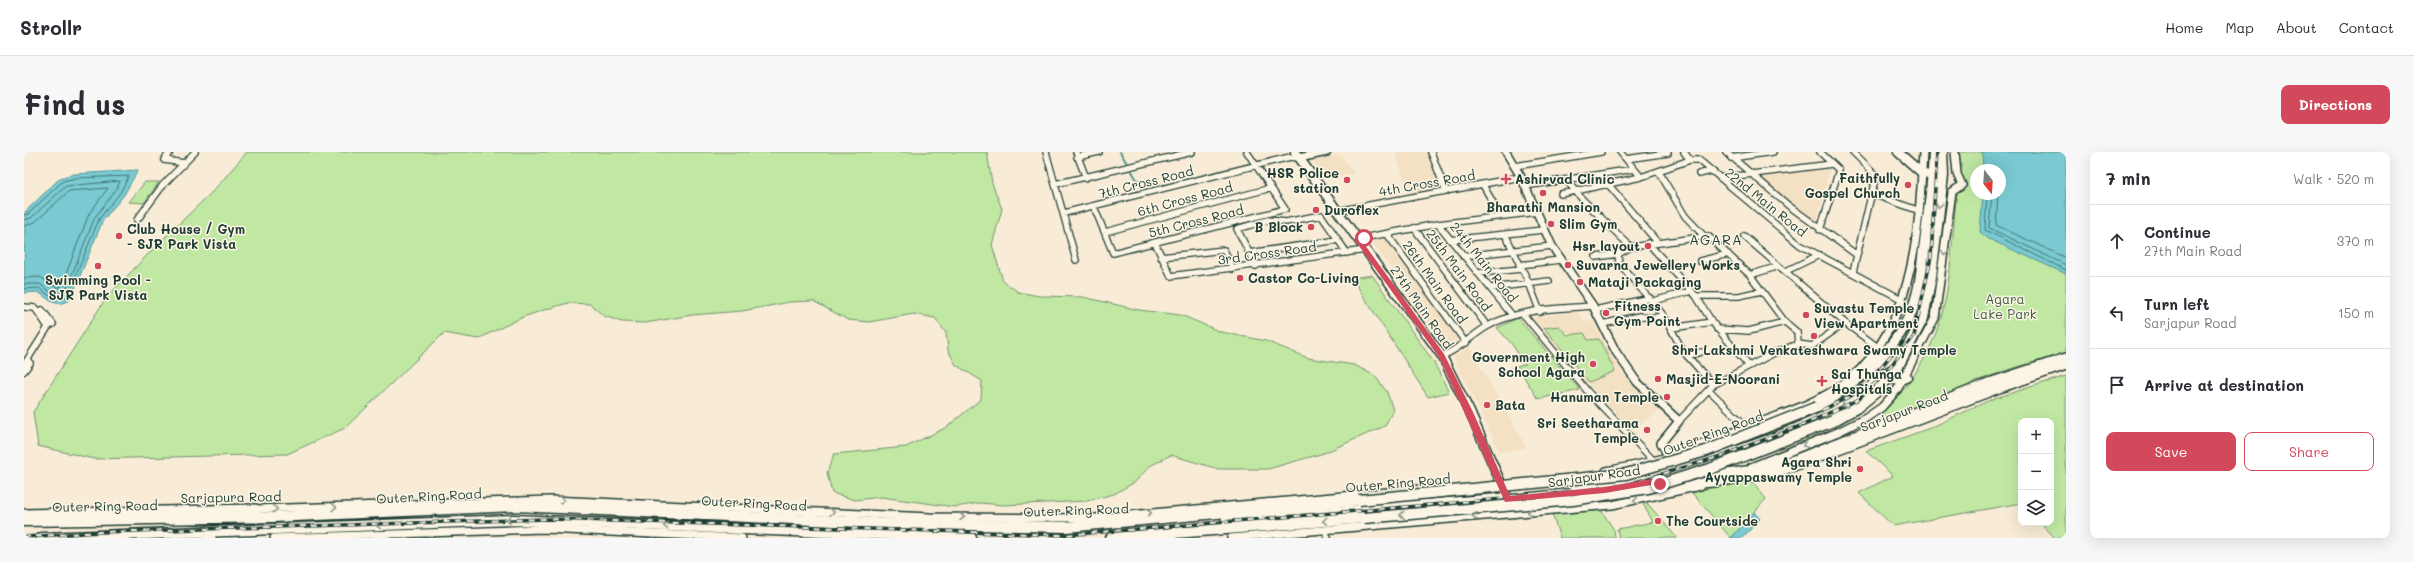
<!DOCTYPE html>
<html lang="en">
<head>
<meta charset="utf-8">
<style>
	:root { --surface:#fff; --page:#f7f7f7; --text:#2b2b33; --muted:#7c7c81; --line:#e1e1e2; --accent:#d1495b }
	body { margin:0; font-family:Mali,sans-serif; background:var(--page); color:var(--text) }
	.controls { position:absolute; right:12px; bottom:12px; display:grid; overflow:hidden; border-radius:8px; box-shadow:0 4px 16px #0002 }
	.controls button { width:36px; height:36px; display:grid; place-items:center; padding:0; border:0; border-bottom:1px solid var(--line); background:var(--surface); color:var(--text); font:20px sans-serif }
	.compass { position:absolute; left:1946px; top:12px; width:36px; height:36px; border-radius:50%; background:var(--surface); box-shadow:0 4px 16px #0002; rotate:163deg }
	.stop { position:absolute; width:12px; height:12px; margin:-9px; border:3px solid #d1495b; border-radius:50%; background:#fff }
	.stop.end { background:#d1495b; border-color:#fff; box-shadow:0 1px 4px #0008 }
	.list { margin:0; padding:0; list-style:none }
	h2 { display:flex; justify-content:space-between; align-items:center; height:52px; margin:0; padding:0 16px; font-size:17px }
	h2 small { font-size:13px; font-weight:400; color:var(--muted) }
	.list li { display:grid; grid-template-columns:26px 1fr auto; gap:12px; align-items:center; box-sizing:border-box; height:72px; padding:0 16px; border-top:1px solid var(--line) }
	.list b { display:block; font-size:15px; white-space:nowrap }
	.list p { margin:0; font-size:13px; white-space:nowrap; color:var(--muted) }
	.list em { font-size:13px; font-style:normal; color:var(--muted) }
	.actions { display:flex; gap:8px; padding:12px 16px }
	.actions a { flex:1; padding:9px 0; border:1px solid var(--accent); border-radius:8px; text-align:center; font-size:14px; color:var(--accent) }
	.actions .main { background:var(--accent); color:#fff }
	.icon { flex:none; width:22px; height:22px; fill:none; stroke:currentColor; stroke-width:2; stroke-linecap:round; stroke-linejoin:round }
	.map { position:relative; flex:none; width:2042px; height:386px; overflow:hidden; border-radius:8px }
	header { display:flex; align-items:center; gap:24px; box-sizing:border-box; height:56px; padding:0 20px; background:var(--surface); border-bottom:1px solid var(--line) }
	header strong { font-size:19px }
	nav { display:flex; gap:22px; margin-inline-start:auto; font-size:14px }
	.intro { display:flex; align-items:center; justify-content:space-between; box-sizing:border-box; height:96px; padding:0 24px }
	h1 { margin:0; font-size:28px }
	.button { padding:10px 18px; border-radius:8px; background:var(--accent); color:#fff; font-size:14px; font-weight:700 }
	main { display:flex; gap:24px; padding:0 24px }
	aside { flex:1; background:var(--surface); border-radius:8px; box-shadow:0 4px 16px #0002 }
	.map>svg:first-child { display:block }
	.built { fill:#f4e1c4 }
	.green { fill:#c0e8a3; stroke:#70926c; fill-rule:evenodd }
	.water { fill:#79cad2; stroke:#559293 }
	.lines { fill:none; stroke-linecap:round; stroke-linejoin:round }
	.shore { stroke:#437573; stroke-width:1 }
	.stream { stroke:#559293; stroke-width:2 }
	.minor-casing { stroke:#1f3d34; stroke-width:8 }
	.tertiary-casing { stroke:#1f3d34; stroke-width:10 }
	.secondary-casing { stroke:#1f3d34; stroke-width:11 }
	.primary-casing { stroke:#1f3d34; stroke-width:12 }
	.trunk-casing { stroke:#1f3d34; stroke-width:13 }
	.minor { stroke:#fcf5e5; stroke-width:5.5 }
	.tertiary { stroke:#fcf5e5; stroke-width:7 }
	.secondary { stroke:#fcf5e5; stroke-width:8 }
	.primary { stroke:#fcf5e5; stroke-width:9 }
	.trunk { stroke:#fcf5e5; stroke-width:10 }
	.rail-casing { stroke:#1f3d34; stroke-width:3.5 }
	.rail { stroke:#fcf5e5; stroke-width:2; stroke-dasharray:6; stroke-linecap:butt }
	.trunk-bridge-casing { stroke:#1f3d34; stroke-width:13; stroke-linecap:butt }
	.trunk-bridge { stroke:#fcf5e5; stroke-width:10 }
	.oneway { stroke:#8e998c }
	.route { fill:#d1495b }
	.poi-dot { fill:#d1495b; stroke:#fcf5e5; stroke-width:1.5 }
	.labels { text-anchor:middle; stroke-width:3; stroke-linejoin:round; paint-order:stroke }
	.poi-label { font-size:13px; font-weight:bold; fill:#1f3d34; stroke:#fcf5e5; text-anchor:start }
	.street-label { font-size:13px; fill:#1f3d34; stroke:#fcf5e5 }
	.park-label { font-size:13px; fill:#3f5f4a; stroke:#fcf5e5 }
	.neighbourhood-label { font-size:14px; letter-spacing:1px; fill:#1f3d34; stroke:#fcf5e5 }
</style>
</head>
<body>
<header>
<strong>Strollr</strong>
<nav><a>Home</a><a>Map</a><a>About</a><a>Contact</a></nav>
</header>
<div class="intro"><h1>Find us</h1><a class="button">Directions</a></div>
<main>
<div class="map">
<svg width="2042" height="386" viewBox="0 0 2042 386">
	<rect width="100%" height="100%" fill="#f8ecd6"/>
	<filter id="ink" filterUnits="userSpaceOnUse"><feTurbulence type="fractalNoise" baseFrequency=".025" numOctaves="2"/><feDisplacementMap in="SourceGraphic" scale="8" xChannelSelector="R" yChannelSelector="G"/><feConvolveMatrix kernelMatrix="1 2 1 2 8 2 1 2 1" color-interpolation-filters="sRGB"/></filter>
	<g filter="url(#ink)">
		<path class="built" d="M1371 0H1403L1417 37 1385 43Z
			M1317 3 1330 22 1302 27 1289 8Z
			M1806 17 1792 73 1730 24Z
			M1362 84 1438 191 1424 197 1348 90Z
			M1553 159 1560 169 1569 168 1583 198 1602 226 1635 260 1605 278 1506 166Z
			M1445 195 1503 296 1476 300 1429 205Z"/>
		<path class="green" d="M223 0H963L968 31 978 57 968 93 979 129 994 140 1015 144 1059 145 1115 158 1157 163 1197 180 1242 189 1284 206 1330 213 1350 223 1363 240 1369 258 1361 274 1300 301 1244 317H1194L1147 303 1126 314 1111 330 1090 342 1063 349 980 353 956 351 931 355 857 345 831 348 808 341 803 321 810 302 882 295 923 275 957 247 958 229 932 213 924 198 922 181 911 166 890 162 845 170 824 168 789 149 766 150 718 159 668 163 621 171 598 170 580 164 566 152 544 151 523 157 499 165 454 187 420 181 321 276 263 302 70 307 14 294 9 260 82 146 132 94 190 38Z
			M1932 0H2042V202L1996 214 1952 229 1925 244 1861 265 1858 264 1857 262C1885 236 1908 200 1918 162 1928 126 1928 78 1933 40L1939 39 1941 30 1935 23ZM1952 18H1976V42H1952Z
			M121 30H135L120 51 105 50Z
			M1348 123 1409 209 1425 240 1404 245 1328 126Z
			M1494 166 1556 238 1514 247 1493 214 1501 212 1487 191 1473 176Z
			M1535 174 1543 183 1560 181 1564 188 1575 187 1591 219 1565 230 1520 176Z
			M2042 224V386H2031L2017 371H2027V269H1997V351L1869 374 1835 341 1869 324 1842 299 1906 276 1968 247Z
			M1729 330 1742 347 1707 386 1668 341 1693 334Z
			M1619 352H1624L1653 386H1595L1593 377 1629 370Z
			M1577 358 1590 378 1591 386H1536L1528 362Z"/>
		<path class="water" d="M1958 0H2042V122L1965 87 1956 80 1959 42H1976V18H1959Z
			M114 18 100 43 79 68 46 148C30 156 26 148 14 140L0 141 1 60 36 26 50 22Z
			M1730 360 1736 367 1718 386H1707Z"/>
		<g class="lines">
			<path class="shore" d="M1963 42 1961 78 2042 118
				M1968 42 1965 76 2042 113
				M1974 42 1972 73 2042 106
				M0 63 4 62 39 29 51 26 105 24 96 41 75 67 43 145 30 147 15 136 0 137
				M0 68 7 66 42 34 96 29 92 38 71 65 41 140 29 142 16 132H0
				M0 74 11 70 45 39 84 36 65 62 37 135H32L16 125 0 126"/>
			<path class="stream" d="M1096 0 1118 36"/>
			<g class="minor-casing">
				<path id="minor" d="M146 0 140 8 160 11
					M1022 0 1052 108
					M1052 0 1062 26
					M1407 0 1422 40
					M1596 0 1617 25
					M1660 0 1666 8H1675L1776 93 1879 148
					M1702 0 1765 54 1833 103
					M1796 0 1815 18 1796 78
					M1829 0 1852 23 1829 120
					M1053 5 1075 0
					M1707 6 1749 0
					M1602 7 1644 1
					M1491 14 1577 0
					M1635 20 1661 64 1680 84
					M1675 22 1687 19
					M1696 26 1808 12
					M1542 28 1559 48 1607 95 1594 102 1595 111 1640 164 1659 199 1689 233
					M1031 32 1168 0
					M1584 32 1634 91
					M1459 33 1476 63
					M1501 34 1610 17
					M1537 42 1617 25 1666 8
					M1848 42 1896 59
					M1070 55 1089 101 1261 57 1223 0
					M1313 59 1497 25
					M1040 61 1266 5 1275 6
					M113 68 139 33 171 0
					M1414 72 1488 163
					M1390 76 1463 174
					M1081 80 1247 36
					M1363 82 1442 191
					M1481 82 1505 131 1516 160
					M1720 84 1821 171 1855 196 1864 198
					M1333 87 1414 72 1513 60
					M1425 88 1519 78
					M1131 91 1147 124 1342 98
					M1624 91 1672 144 1688 170 1725 214
					M1607 95 1684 84 1726 123 1761 170 1773 180 1774 192
					M1225 101 1314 88
					M1439 104 1528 94
					M1137 105 1200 98 1209 117
					M1572 105 1594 102
					M1676 109 1704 102
					M1495 113 1536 108
					M1232 114 1213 77 1244 68 1262 70 1297 63 1323 101
					M1762 119 1795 103
					M1455 121 1497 117
					M1726 123 1755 114
					M1467 136 1525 129
					M1672 144H1715L1737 139
					M1629 149 1668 139
					M0 155 11 156 24 175 0 213
					M18 158 29 172 24 175
					M1571 158 1626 146
					M1499 162 1564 240 1630 309
					M1578 172 1615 164 1626 166 1640 164
					M1648 176 1688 170
					M1693 177 1725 179 1761 170
					M1774 192 1788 194 1821 171
					M1418 204C1436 197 1448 183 1464 174 1496 156 1534 157 1569 154
					M1663 204 1677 200
					M0 219 6 211
					M1685 238 1723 275
					M1655 269 1689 233 1750 201 1774 192
					M1301 378 1304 386"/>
			</g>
			<g class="tertiary-casing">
				<path id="tertiary" d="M1482 0 1497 25 1528 94 1569 154 1592 200 1613 230 1655 269 1637 291 1644 304
					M1275 6 1303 0
					M1727 315 1814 280 1842 266 1858 255 1873 238 1911 166 1928 40 1938 33 1933 22 1931 0
					M1582 319C1598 316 1614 313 1629 309 1661 301 1692 286 1723 275 1753 264 1784 254 1812 237 1889 187 1895 83 1899 0
					M231 357 527 348 906 365 1072 366 1419 335
					M175 382 188 386
					M250 386 520 377 718 386
					M1207 386 1588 353 1676 334"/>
			</g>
			<g class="secondary-casing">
				<path id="secondary" d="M1271 0 1418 204 1446 260 1490 361
					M1874 0 1898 21 1913 26"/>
			</g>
			<g class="primary-casing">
				<path id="primary" d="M1656 299C1663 307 1671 317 1681 321 1697 327 1755 312 1773 307L1968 230 2042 206
					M1628 329 1752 285 1797 266 1838 242 1860 222 1873 215
					M1552 335 1622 324 1662 312
					M0 362 231 357 233 366
					M1202 368 1480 346 1484 348 1581 338 1627 330 1646 333 1690 330 1754 320 1975 236 2042 213"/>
			</g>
			<g class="trunk-casing">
				<path id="trunk" d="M1864 227 1882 225
					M1793 255C1837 228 1882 192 1894 139 1898 123 1898 107 1901 91 1905 60 1909 31 1910 0
					M1809 269 1832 256 1853 239 1874 214 1899 166 1907 124 1919 24 1918 0
					M0 369 249 365 493 354 852 371 1042 375 1335 348
					M18 386 489 368 947 386
					M1087 386 1340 366"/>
			</g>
			<use href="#minor" class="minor"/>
			<use href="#tertiary" class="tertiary"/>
			<use href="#secondary" class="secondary"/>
			<use href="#primary" class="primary"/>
			<use href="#trunk" class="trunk"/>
			<g class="rail-casing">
				<path id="rail" d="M1798 258 1827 244 1852 221 1878 190
					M0 385 76 380 524 367 1041 383 1515 344 1602 333 1694 305 1779 273 1833 248 1859 224 1890 184 1907 105 1913 0"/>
			</g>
			<use href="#rail" class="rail"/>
			<g class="trunk-bridge-casing">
				<path id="trunk-bridge" d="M1335 348 1602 322 1682 299 1793 255
					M1340 366 1549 348 1624 336 1686 317 1809 269"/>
			</g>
			<use href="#trunk-bridge" class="trunk-bridge"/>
		</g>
		<defs><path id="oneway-chevron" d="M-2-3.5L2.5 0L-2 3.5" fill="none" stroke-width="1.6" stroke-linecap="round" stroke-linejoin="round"/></defs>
		<g class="oneway">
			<use href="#oneway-chevron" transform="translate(1915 53) rotate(97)"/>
			<use href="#oneway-chevron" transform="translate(1921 101) rotate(98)"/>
			<use href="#oneway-chevron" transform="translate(1820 253) rotate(151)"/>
			<use href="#oneway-chevron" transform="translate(1781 293) rotate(159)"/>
			<use href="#oneway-chevron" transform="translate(538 348) rotate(3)"/>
			<use href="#oneway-chevron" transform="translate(1612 349) rotate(171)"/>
			<use href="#oneway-chevron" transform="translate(310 355) rotate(-2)"/>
			<use href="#oneway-chevron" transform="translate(251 357) rotate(-1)"/>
			<use href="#oneway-chevron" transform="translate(808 360) rotate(3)"/>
			<use href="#oneway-chevron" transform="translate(1506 360) rotate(177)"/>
			<use href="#oneway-chevron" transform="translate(1125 361) rotate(-5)"/>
			<use href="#oneway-chevron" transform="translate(1378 363) rotate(175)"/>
			<use href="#oneway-chevron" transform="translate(1451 364) rotate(175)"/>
			<use href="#oneway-chevron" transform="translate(938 365)"/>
			<use href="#oneway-chevron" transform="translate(484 368) rotate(178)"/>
			<use href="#oneway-chevron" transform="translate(1301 369) rotate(175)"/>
			<use href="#oneway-chevron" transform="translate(354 373) rotate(178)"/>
			<use href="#oneway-chevron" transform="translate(642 374) rotate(-178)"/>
		</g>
	</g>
	<path class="route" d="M1342 84V88L1338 89 1420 202 1449 260 1486 344 1581 335 1627 327 1638 330V334L1627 333 1581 341 1481 350 1415 205 1330 87Z"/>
	<g class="poi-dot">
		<path d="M1480 21h4v4h4v4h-4v4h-4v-4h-4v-4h4z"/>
		<circle cx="1323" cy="28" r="4"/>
		<circle cx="1884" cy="33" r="4"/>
		<circle cx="1519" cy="41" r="4"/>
		<circle cx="1292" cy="58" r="4"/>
		<circle cx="1527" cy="72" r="4"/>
		<circle cx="1287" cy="75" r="4"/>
		<circle cx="95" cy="84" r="4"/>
		<circle cx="1624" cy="94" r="4"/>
		<circle cx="1544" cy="113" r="4"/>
		<circle cx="74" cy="114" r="4"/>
		<circle cx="1216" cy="126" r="4"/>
		<circle cx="1556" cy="130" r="4"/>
		<circle cx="1582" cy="161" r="4"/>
		<circle cx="1782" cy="163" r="4"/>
		<circle cx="1790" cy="184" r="4"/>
		<circle cx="1569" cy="212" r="4"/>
		<circle cx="1634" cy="227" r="4"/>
		<path d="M1796 223h4v4h4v4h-4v4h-4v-4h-4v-4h4z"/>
		<circle cx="1643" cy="245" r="4"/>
		<circle cx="1463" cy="253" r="4"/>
		<circle cx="1623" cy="278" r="4"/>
		<circle cx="1836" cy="317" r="4"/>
		<circle cx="1634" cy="369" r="4"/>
	</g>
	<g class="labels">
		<g class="poi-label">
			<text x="1315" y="26" text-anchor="end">HSR Police<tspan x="1315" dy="15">station</tspan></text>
			<text x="1876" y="31" text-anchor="end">Faithfully<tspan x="1876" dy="15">Gospel Church</tspan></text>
			<text x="1491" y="32">Ashirvad Clinic</text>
			<text x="1519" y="60" text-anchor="middle">Bharathi Mansion</text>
			<text x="1300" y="63">Duroflex</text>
			<text x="1535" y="77">Slim Gym</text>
			<text x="1279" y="80" text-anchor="end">B Block</text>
			<text x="103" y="82">Club House / Gym<tspan x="103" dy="15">- SJR Park Vista</tspan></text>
			<text x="1616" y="99" text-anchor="end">Hsr layout</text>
			<text x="1552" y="118">Suvarna Jewellery Works</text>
			<text x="1224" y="131">Castor Co-Living</text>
			<text x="74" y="133" text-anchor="middle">Swimming Pool -<tspan x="74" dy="15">SJR Park Vista</tspan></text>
			<text x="1564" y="135">Mataji Packaging</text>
			<text x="1590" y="159">Fitness<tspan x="1590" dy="15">Gym Point</tspan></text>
			<text x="1790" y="161">Suvastu Temple<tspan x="1790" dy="15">View Apartment</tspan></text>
			<text x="1790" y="203" text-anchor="middle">Shri Lakshmi Venkateshwara Swamy Temple</text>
			<text x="1561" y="210" text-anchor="end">Government High<tspan x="1561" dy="15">School Agara</tspan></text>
			<text x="1807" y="227">Sai Thunga<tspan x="1807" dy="15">Hospitals</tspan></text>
			<text x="1642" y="232">Masjid-E-Noorani</text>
			<text x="1635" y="250" text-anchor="end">Hanuman Temple</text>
			<text x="1471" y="258">Bata</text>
			<text x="1615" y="276" text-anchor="end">Sri Seetharama<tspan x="1615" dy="15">Temple</tspan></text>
			<text x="1828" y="315" text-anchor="end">Agara Shri<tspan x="1828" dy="15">Ayyappaswamy Temple</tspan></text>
			<text x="1642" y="374">The Courtside</text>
		</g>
		<g class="street-label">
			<text transform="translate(1122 30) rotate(-14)" y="5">7th Cross Road</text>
			<text transform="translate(1403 31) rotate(-10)" y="5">4th Cross Road</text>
			<text transform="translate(1161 47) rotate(-15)" y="5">6th Cross Road</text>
			<text transform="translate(1742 50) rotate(39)" y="5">22nd Main Road</text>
			<text transform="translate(1172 69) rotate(-14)" y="5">5th Cross Road</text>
			<text transform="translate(1243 101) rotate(-8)" y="5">3rd Cross Road</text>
			<text transform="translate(1460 110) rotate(51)" y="5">24th Main Road</text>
			<text transform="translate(1435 118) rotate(53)" y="5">25th Main Road</text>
			<text transform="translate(1411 130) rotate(54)" y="5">26th Main Road</text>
			<text transform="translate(1398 155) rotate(55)" y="5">27th Main Road</text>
			<text transform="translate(1880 259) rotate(-21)" y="5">Sarjapur Road</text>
			<text transform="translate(1689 281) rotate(-20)" y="5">Outer Ring Road</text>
			<text transform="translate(1570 324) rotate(-8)" y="5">Sarjapur Road</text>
			<text transform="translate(1374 331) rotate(-5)" y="5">Outer Ring Road</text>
			<text transform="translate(405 344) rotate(-3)" y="5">Outer Ring Road</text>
			<text transform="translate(207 345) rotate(-1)" y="5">Sarjapura Road</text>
			<text transform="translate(730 351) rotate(3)" y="5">Outer Ring Road</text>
			<text transform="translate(81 354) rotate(-1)" y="5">Outer Ring Road</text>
			<text transform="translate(1052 358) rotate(-2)" y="5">Outer Ring Road</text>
		</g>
		<g class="park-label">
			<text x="1981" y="152">Agara<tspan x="1981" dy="15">Lake Park</tspan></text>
		</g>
		<g class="neighbourhood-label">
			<text x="1692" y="93">AGARA</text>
		</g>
	</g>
</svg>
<div class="controls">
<button>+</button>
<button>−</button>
<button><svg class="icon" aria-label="layers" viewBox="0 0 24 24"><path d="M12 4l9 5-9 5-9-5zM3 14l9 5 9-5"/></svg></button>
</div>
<svg class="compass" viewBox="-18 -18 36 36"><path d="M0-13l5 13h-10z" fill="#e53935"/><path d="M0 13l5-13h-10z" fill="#7c7c81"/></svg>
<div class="stop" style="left:1340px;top:86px"></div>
<div class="stop end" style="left:1636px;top:332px"></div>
</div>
<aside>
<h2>7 min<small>Walk · 520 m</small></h2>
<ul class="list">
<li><svg class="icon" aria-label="ahead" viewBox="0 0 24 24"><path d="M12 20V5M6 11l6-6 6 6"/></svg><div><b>Continue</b><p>27th Main Road</p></div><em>370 m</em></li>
<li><svg class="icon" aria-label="left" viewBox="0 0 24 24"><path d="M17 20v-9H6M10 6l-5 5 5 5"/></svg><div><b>Turn left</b><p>Sarjapur Road</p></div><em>150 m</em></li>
<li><svg class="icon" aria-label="arrive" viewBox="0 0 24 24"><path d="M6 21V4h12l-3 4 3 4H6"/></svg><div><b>Arrive at destination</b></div></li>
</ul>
<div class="actions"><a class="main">Save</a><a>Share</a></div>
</aside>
</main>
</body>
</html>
